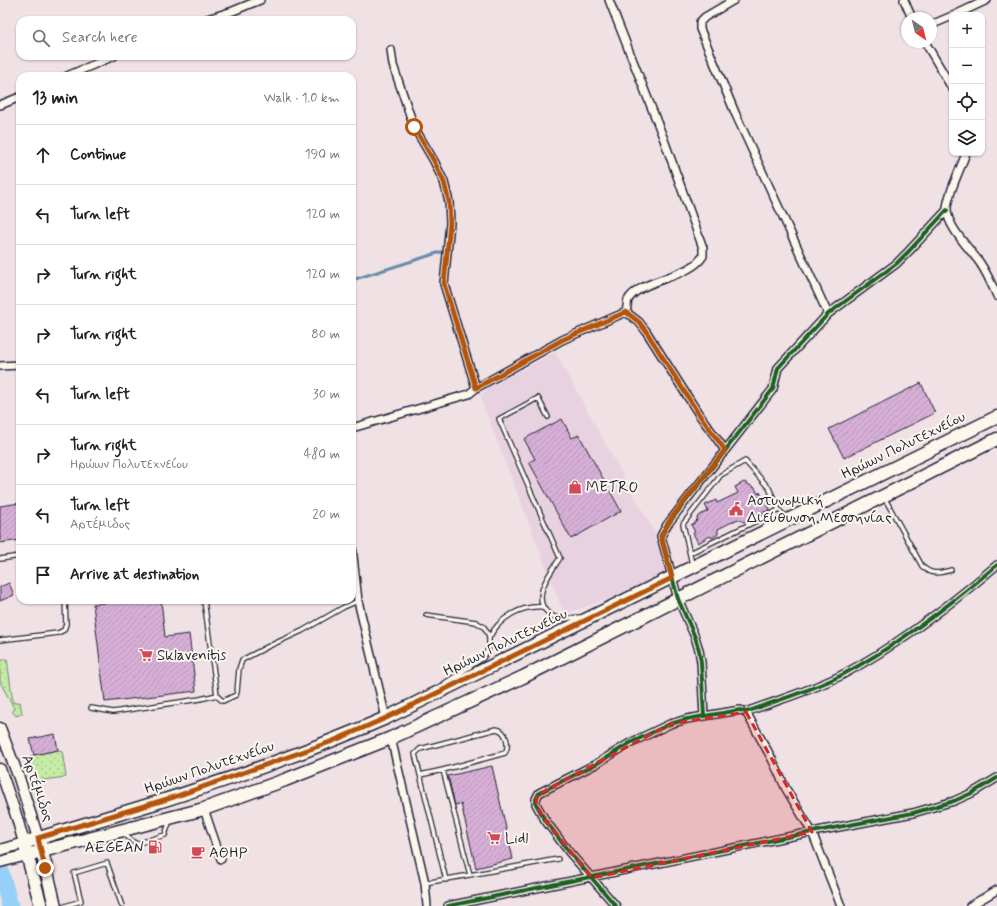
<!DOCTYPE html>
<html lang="en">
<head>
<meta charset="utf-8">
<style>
	:root { --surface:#fff; --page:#f6f6f6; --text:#222; --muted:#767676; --line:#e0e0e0 }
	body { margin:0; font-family:Mynerve,sans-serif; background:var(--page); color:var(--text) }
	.controls { position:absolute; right:12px; top:12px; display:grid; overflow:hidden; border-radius:8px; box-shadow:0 1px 3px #0004 }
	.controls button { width:36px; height:36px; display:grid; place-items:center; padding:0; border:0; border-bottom:1px solid var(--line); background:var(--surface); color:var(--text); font:20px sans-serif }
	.compass { position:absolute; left:901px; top:12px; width:36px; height:36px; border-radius:50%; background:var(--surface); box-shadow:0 1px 3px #0004; rotate:145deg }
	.stop { position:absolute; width:12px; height:12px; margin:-9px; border:3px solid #b45309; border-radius:50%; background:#fff }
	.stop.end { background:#b45309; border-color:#fff; box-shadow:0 1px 4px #0008 }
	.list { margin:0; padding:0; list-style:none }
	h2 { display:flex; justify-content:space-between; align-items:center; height:52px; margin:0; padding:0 16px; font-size:17px }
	h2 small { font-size:13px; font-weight:400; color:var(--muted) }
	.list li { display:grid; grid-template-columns:26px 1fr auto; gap:12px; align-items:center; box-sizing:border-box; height:60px; padding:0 16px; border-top:1px solid var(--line) }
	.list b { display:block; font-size:15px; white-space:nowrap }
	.list p { margin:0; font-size:13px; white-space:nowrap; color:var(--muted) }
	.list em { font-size:13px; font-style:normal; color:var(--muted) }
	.icon { flex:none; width:22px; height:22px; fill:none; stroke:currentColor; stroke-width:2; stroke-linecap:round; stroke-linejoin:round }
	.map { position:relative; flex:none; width:997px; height:906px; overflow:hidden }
	.search { position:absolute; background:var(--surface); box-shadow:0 1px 3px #0004; left:16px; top:16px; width:340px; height:44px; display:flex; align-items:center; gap:10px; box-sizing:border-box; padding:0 14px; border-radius:12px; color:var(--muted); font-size:15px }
	.panel { position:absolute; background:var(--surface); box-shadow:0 1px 3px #0004; left:16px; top:72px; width:340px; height:532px; border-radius:12px }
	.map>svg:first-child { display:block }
	.built { fill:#e8d2e0 }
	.grass { fill:url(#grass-dots); stroke:#748670 }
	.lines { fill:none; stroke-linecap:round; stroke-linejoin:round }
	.stream { stroke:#678bab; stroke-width:3 }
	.river { stroke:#95d1f6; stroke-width:17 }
	.building { fill:url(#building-hatch); stroke:#22223b }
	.service-casing { stroke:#22223b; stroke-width:6 }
	.minor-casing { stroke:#22223b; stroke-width:10 }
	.secondary-casing { stroke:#22223b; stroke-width:13 }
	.primary-casing { stroke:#22223b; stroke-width:15 }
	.service { stroke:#fbf7ec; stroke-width:3.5 }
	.minor { stroke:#fbf7ec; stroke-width:7 }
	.secondary { stroke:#fbf7ec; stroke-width:10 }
	.primary { stroke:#fbf7ec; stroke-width:12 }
	.cycleway-casing { stroke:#fbf7ec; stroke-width:6 }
	.cycleway { stroke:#1b5e20; stroke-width:4 }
	.route { stroke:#b45309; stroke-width:5 }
	.marked { fill:#d62828; fill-opacity:0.2; stroke:#d62828; stroke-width:3; stroke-dasharray:8 5; stroke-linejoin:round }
	.labels { text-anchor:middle; stroke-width:4; stroke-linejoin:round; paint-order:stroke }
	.street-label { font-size:15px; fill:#22223b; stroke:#fbf7ec }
	.poi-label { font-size:15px; fill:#22223b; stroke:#fbf7ec; text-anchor:start }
</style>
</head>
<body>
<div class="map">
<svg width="997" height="906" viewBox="0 0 997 906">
	<defs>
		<pattern id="grass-dots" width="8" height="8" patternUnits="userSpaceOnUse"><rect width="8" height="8" fill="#c5eba6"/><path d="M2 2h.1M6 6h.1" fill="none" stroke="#a9c990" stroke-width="1.8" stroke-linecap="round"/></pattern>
		<pattern id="building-hatch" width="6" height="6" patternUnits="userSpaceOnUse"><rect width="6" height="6" fill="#d7afd6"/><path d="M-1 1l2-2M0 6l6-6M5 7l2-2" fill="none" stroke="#b896b9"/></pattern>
	</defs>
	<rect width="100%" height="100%" fill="#f0e1e5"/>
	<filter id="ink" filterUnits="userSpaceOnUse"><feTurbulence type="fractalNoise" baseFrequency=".025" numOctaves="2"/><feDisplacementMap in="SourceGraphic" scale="8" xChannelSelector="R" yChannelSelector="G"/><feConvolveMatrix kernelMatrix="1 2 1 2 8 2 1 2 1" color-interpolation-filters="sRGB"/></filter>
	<g filter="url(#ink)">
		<path class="built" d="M555 352 658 539 667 572 618 595 564 614 480 397 487 388Z"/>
		<path class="grass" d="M7 659 13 703 20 702 22 714 16 716 12 711 14 708 0 682V661Z
			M58 750 62 751 66 777 36 781 28 758 34 755Z"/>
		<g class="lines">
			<path class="stream" d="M352 280 447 250"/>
			<path class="river" d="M0 869 10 906"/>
		</g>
		<path class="building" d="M921 383 935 413 844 458 829 429Z
			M562 419 572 438 579 435 621 511 571 539 529 462 535 459 524 439Z
			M744 482 755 488 758 494 760 492 764 501 766 500 770 510 748 517V520L744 522 738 519 718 529V534L712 538 710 536 698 543 693 533 695 532 691 525 696 522 698 516 708 511 705 505 716 500 717 503 738 493 735 487Z
			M20 503V540L0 543V506Z
			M9 583 14 595 0 601V587Z
			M128 600H161L165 637 189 634 196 691 105 702 93 604Z
			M55 734 58 750 34 755 30 739Z
			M492 766 513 859 476 868 461 804 455 805 448 776Z"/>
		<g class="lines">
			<g class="service-casing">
				<path id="service" d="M548 417 538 398 499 419 560 558C551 572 532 595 546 611 550 615 554 618 560 618 567 619 574 617 581 617
					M884 497 922 566C931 576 940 573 951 570
					M690 553 779 510
					M0 559 20 556
					M692 564 683 524 721 475 745 461 769 488 779 510 787 518
					M426 615 476 622 484 627 489 636V648L483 658 445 683
					M489 638C499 618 521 605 543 607
					M0 640 58 633 64 630 66 624 65 600
					M217 695 219 698 223 701 236 695 237 692 239 669 242 660 267 647 302 631 344 607 358 601
					M91 708 113 712 200 699 217 695 204 600
					M420 775 443 770
					M124 834 136 844 165 835 170 820
					M446 880 415 754 420 749 496 729C506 730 510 745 505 753L443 770 470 875
					M425 883 558 859
					M65 906 81 901 74 873 107 863 122 906"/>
			</g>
			<g class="minor-casing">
				<path id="minor" d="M609 0 663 137 703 248V256C690 278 640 279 628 300 627 303 627 309 626 312
					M734 0 705 17 700 22V29L736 115 828 314
					M904 0 912 18
					M955 15 987 0
					M204 20 233 11 260 0
					M931 25 952 16
					M925 42 952 88
					M391 50 393 65 414 127 434 161 444 182 449 202 450 223 444 284 476 388
					M67 76 114 56
					M0 105 20 97
					M966 153C961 168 948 193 947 208 946 226 970 249 980 263 987 273 992 285 997 296
					M0 366 20 365
					M352 428 469 394 476 388 562 340 626 312 639 322 646 331 698 413 725 450
					M352 547 358 601 386 718
					M746 712 772 759 786 789 812 832 841 906
					M704 716 701 662 699 650 695 637 678 599 661 536 667 525 773 389 778 368 828 314 896 264 909 251 947 210
					M391 738 425 883 427 906
					M204 809 221 859
					M448 906 812 832 913 813 954 801 972 793 997 778
					M616 906 569 852 545 820 536 804V799L539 793 596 764 630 743 670 724 687 719 740 710 746 712C778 700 810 691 840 676 897 646 949 606 997 565
					M970 906 997 890"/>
			</g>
			<g class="secondary-casing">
				<path id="secondary" d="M0 728 19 778 38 838
					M0 769 17 818 24 843 0 850
					M0 862 27 855"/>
			</g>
			<g class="primary-casing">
				<path id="primary" d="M40 843 55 906
					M27 855 204 809 285 780 391 738 523 677 997 439
					M41 906 24 843C67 829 110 817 152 804 231 779 310 751 386 718L997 417"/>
			</g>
			<use href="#service" class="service"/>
			<use href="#minor" class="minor"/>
			<use href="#secondary" class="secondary"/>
			<use href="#primary" class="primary"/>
			<g class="cycleway-casing">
				<path id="cycleway" d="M704 716 701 662 699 650 695 637 678 599 661 536 667 525 773 389 778 368 828 314 896 264 909 251 947 210
					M448 906 812 832 913 813 954 801 972 793 997 778
					M616 906 569 852 545 820 536 804V799L539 793 596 764 630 743 670 724 687 719 740 710 746 712C778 700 810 691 840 676 897 646 949 606 997 565"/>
			</g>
			<use href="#cycleway" class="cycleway"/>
		</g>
	</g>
	<g class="lines" filter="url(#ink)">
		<path class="route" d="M45 868 38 838 174 797 333 741 386 718 672 578 661 536 672 517 725 450 698 413 646 331 639 322 626 312 562 340 476 388 444 284 450 223 449 202 444 182 434 161 414 127"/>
	</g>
	<path class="marked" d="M746 712 812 832 592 878 545 820 536 804 537 795 670 724Z"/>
	<defs>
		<g id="shop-bare" transform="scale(1.08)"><path d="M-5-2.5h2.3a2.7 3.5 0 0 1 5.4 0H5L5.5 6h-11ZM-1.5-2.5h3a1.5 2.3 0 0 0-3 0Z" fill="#d1495b" stroke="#fbf7ec" stroke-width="2.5" paint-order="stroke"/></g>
		<g id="civic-bare" transform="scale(1.08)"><path d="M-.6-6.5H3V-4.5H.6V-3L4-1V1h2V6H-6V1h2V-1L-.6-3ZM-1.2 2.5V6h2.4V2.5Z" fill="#d1495b" stroke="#fbf7ec" stroke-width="2.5" paint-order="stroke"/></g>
		<g id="supermarket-bare" transform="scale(1.08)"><path d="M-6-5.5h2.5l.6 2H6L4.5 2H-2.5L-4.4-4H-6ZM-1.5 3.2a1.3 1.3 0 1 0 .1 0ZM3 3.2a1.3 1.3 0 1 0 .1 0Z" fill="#d1495b" stroke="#fbf7ec" stroke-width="2.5" paint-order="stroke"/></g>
		<g id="fuel-bare" transform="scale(1.08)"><path d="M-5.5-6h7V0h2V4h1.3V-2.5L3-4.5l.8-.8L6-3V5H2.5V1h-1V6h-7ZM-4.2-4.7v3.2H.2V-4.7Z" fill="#d1495b" stroke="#fbf7ec" stroke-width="2.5" paint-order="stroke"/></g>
		<g id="cafe-bare" transform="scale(1.08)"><path d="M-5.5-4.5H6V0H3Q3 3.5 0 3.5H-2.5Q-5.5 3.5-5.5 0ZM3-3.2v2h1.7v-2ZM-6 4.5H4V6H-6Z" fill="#d1495b" stroke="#fbf7ec" stroke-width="2.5" paint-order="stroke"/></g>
	</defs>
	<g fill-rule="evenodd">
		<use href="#shop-bare" x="575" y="487"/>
		<use href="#civic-bare" x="736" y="509"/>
		<use href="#supermarket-bare" x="146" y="655"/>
		<use href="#supermarket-bare" x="494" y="838"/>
		<use href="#fuel-bare" x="155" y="847"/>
		<use href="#cafe-bare" x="198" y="852"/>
	</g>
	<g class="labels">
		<g class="street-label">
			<text transform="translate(903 445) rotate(-26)" y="5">Ηρώων Πολυτεχνείου</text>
			<text transform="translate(505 642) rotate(-26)" y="5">Ηρώων Πολυτεχνείου</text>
			<text transform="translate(209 767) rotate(-19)" y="5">Ηρώων Πολυτεχνείου</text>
			<text transform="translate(38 788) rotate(71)" y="5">Αρτέμιδος</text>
		</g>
		<g class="poi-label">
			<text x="586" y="492">METRO</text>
			<text x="747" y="505">Αστυνομική<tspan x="747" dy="17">Διεύθυνση Μεσσηνίας</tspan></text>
			<text x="157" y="660">Sklavenitis</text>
			<text x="505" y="843">Lidl</text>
			<text x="144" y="852" text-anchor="end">AEGEAN</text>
			<text x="209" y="857">ΑΘΗΡ</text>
		</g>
	</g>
</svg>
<div class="controls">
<button>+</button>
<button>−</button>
<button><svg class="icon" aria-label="locate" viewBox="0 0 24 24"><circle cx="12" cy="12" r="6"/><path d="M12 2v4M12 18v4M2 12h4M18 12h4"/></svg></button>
<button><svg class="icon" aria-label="layers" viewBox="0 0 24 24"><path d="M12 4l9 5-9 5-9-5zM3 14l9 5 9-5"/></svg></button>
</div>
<svg class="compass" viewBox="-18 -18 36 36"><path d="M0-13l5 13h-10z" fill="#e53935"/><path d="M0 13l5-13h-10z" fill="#767676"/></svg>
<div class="stop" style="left:414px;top:127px"></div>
<div class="stop end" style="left:45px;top:868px"></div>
<div class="search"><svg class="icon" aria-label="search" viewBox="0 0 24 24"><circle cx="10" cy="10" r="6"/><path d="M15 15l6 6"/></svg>Search here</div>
<section class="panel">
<h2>13 min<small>Walk · 1.0 km</small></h2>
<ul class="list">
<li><svg class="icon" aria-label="ahead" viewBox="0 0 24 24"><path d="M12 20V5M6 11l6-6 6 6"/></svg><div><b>Continue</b></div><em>190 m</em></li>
<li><svg class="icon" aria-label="left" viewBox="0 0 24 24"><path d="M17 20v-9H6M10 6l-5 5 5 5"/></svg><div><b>Turn left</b></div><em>120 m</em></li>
<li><svg class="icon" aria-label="right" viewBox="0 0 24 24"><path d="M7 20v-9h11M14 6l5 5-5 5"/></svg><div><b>Turn right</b></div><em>120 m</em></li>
<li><svg class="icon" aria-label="right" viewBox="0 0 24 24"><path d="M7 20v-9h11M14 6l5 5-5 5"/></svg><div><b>Turn right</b></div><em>80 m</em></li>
<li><svg class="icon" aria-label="left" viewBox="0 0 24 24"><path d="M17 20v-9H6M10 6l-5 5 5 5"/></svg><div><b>Turn left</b></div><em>30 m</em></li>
<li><svg class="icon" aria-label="right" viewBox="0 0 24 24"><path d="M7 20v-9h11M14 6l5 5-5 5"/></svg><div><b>Turn right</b><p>Ηρώων Πολυτεχνείου</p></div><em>480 m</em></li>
<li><svg class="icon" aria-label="left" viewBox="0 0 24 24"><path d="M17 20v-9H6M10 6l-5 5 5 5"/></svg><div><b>Turn left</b><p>Αρτέμιδος</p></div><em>20 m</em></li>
<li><svg class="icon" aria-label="arrive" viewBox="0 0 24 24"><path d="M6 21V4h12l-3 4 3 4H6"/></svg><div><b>Arrive at destination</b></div></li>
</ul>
</section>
</div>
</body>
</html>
